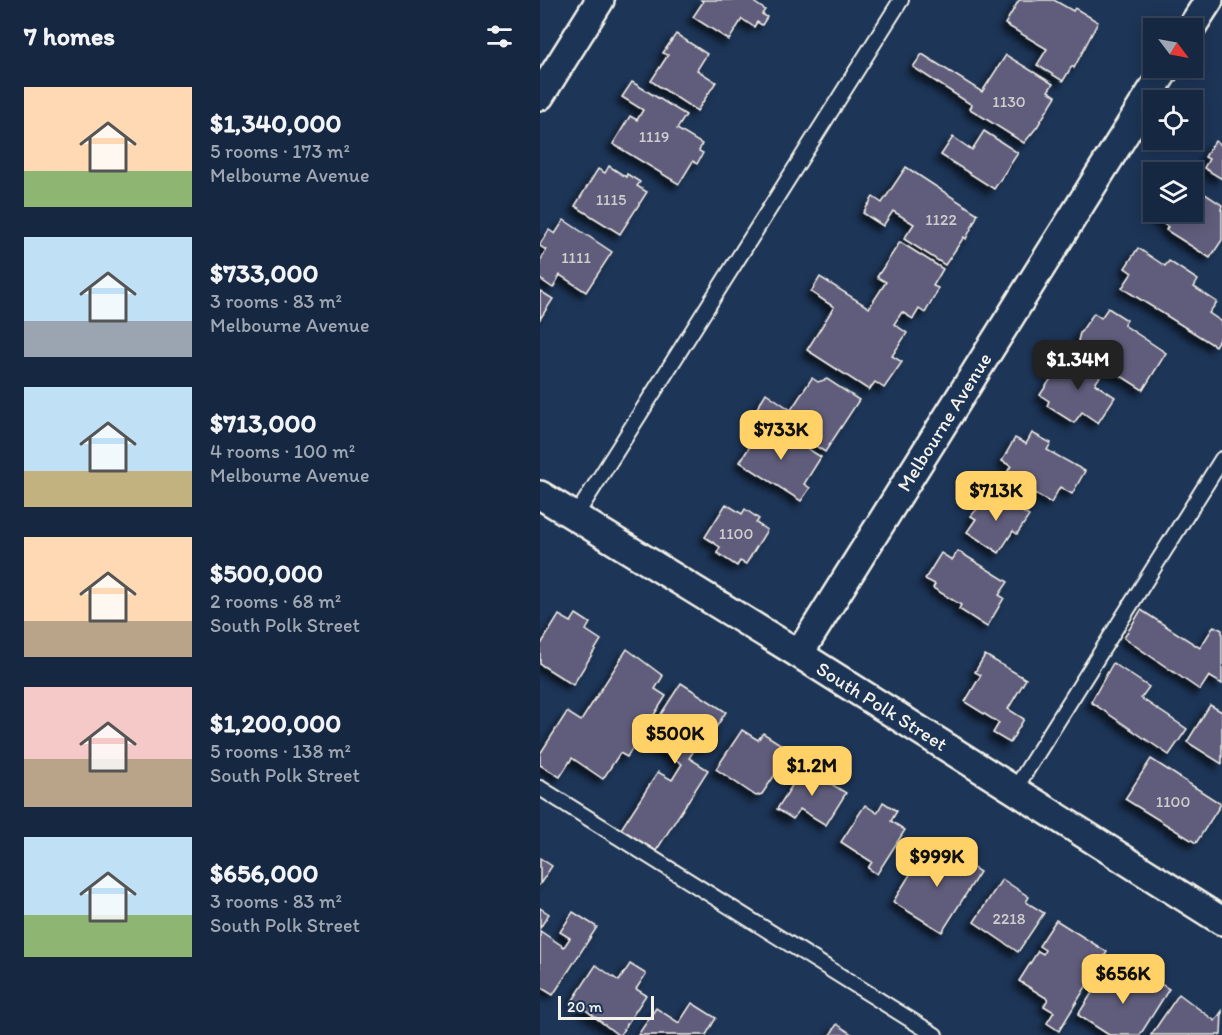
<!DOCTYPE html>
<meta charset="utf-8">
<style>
:root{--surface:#162841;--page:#23344c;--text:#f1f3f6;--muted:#9ea6b1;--line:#35445a;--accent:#ffd166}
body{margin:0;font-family:Itim,sans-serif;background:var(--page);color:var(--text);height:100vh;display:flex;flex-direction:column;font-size:22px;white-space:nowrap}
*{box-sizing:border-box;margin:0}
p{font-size:20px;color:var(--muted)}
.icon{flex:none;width:33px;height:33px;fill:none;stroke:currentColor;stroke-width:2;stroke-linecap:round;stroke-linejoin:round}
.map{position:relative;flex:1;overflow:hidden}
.sheet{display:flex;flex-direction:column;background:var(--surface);width:540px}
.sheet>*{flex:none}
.needle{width:39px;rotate:122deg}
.fabs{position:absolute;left:603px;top:18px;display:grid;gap:12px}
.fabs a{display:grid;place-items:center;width:60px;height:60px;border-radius:0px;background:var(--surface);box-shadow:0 3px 15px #0003,0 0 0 2px var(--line);font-size:30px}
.scale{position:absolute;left:18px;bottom:15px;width:96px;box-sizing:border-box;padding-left:6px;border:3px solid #f4f1e8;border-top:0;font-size:16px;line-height:21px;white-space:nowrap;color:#f4f1e8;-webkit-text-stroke:4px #1d3557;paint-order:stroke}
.price{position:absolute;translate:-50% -51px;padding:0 14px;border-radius:12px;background:var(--accent);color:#111;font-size:20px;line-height:39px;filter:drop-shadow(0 2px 3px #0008)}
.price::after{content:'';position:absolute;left:50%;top:36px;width:18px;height:14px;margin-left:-9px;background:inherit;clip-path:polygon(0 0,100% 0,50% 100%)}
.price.selected{background:#222;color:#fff}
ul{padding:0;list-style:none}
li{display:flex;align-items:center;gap:18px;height:150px;padding:0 24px}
li span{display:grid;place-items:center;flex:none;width:168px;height:120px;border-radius:0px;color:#555}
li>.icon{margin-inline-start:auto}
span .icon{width:72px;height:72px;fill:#fffc;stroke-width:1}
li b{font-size:26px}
h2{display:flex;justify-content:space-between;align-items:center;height:72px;padding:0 24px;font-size:26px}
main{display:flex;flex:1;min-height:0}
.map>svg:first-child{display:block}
.building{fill:#615d7c;stroke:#f4f1e8;stroke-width:1.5;filter:url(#shadow)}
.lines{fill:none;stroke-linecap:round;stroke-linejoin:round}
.lane-casing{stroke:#f4f1e8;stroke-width:18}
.street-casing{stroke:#f4f1e8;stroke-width:32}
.lane{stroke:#1d3557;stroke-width:14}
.street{stroke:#1d3557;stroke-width:27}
.labels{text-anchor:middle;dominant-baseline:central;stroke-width:5;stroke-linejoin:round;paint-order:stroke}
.number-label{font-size:16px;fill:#cfcccd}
.street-label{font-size:20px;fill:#f4f1e8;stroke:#1d3557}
</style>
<main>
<section class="sheet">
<h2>7 homes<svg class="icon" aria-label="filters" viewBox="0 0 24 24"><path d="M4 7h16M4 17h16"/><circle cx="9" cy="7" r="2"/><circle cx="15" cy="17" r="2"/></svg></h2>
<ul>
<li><span style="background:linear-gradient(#ffd9b3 70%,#8fb573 0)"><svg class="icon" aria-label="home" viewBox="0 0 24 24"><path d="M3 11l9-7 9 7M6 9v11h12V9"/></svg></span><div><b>$1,340,000</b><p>5 rooms · 173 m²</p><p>Melbourne Avenue</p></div></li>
<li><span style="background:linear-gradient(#bfe0f5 70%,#9aa5b1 0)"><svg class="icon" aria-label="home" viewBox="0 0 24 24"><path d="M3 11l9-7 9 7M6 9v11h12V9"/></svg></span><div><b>$733,000</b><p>3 rooms · 83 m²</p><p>Melbourne Avenue</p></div></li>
<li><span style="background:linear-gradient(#bfe0f5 70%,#c2b280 0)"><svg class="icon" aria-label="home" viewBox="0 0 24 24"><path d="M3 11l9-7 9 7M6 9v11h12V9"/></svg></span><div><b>$713,000</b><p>4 rooms · 100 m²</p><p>Melbourne Avenue</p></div></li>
<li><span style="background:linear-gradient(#ffd9b3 70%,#b9a48a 0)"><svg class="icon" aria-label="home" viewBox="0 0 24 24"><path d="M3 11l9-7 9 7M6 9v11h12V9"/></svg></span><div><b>$500,000</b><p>2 rooms · 68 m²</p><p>South Polk Street</p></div></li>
<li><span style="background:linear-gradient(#f6c9c9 60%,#b9a48a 0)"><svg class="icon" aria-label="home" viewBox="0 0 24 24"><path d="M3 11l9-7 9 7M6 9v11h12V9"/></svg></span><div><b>$1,200,000</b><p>5 rooms · 138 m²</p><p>South Polk Street</p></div></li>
<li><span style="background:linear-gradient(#bfe0f5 65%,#8fb573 0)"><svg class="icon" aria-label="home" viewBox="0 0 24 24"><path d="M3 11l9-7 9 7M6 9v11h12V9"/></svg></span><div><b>$656,000</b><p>3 rooms · 83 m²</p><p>South Polk Street</p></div></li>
</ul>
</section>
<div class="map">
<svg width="682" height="1035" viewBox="0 0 682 1035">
<defs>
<filter id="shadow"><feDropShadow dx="-5.5" dy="5.5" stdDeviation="3" flood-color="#0009"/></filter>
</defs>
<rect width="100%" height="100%" fill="#1d3557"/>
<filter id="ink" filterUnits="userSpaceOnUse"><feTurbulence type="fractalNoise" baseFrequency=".0167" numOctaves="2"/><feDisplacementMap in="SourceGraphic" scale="12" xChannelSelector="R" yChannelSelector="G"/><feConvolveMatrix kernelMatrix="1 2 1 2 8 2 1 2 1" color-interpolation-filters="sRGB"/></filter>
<g filter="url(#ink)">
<g class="building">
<polygon points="161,0 216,0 215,3 225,10 222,14 227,17 222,25 217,22 214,27 202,19 189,40 153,17 163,2"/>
<polygon points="479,0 514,0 533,11 535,8 558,22 534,68 532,66 523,81 497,65 507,49 465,24"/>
<polygon points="136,34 167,54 157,70 176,82 157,111 111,81 128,55 123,53"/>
<polygon points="382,54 442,92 466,55 513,84 508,91 516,96 497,127 484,143 430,109 432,105 373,67"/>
<polygon points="92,82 146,115 137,129 162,144 159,151 163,153 157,164 153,161 139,184 73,144 90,116 97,120 103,110 82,97"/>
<polygon points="444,131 478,153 454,189 401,155 413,137 432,150"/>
<polygon points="675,141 682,146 682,179 664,168 669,159 665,157"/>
<polygon points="69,166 86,177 87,174 100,182 97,186 107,192 80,234 35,206 58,169 65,173"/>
<polygon points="366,167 438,214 426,239 424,237 405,265 364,239 374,224 353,211 343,226 323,213 333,197 342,203"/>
<polygon points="653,186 682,205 681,210 682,210 682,240 670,258 626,230 628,227 617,219 622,212 652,212"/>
<polygon points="24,220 72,252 46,292 20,275 13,288 0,279 0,262 6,250 0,246 0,244 9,230 15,234"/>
<polygon points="360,242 403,269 393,286 398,288 396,294 385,313 379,309 373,319 362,312 354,324 367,333 352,356 362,362 344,388 335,382 329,390 267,350 294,307 271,292 280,277 329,308 346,282 337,277"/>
<polygon points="598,248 625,266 629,261 658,280 654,287 677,302 669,313 682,322 682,335 675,346 582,288 592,273 585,268"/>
<polygon points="0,291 13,299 0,319"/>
<polygon points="568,308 587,320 584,325 626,353 603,390 540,350 544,345 538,341 540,333 554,313 561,318"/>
<polygon points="541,354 565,369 555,384 575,397 558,423 542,412 534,423 507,406 509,401 500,395 520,365 528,371"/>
<polygon points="272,378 278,382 287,379 319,400 285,452 217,408 226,393 251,410"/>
<polygon points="225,422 281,457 264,484 270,488 261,501 200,462"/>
<polygon points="492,433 511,443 507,450 545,471 532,494 520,487 511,503 465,476 471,466 462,461 475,438 486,444"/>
<polygon points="452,492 489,516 477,534 473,531 459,553 427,532 436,519 431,516"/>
<polygon points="186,504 202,514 205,509 219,519 216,523 227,530 206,564 200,561 197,566 177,553 180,547 165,537"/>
<polygon points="418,551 468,582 459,595 464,598 447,627 419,609 421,605 393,588 395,584 385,579 401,553 412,560"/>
<polygon points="601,610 660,648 674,626 682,630 682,684 669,676 660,690 584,638"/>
<polygon points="36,614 50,623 46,630 61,640 33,685 0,664 0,646 19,615 31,622"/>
<polygon points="87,649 123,676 115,689 126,696 87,757 80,753 63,779 32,758 20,777 0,765 0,754 27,712 41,721"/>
<polygon points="445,655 486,679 468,709 484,719 470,743 453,733 459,723 425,702 441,675 435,672"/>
<polygon points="573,663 609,687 601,698 647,729 629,755 551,702"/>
<polygon points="141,683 186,712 163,748 158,744 149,758 168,770 116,851 81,829 118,772 132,780 142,764 117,747 122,739 110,731"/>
<polygon points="670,705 682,712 682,764 647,742"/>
<polygon points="202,730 218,740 223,733 245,747 241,753 247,757 222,794 216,796 176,769"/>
<polygon points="611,759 681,804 656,843 585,799"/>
<polygon points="264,767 306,793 286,825 260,809 253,819 237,809"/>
<polygon points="343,802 357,811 351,821 365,830 337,874 328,868 332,862 301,842 325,805 337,813"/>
<polygon points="397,845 440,872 402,932 353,902 382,855 389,859"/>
<polygon points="0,858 12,866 0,884"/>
<polygon points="462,879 489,897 486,902 504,913 478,952 434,922"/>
<polygon points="0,908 9,914 0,928"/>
<polygon points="33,912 57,927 13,995 0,987 0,931 24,947 30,938 20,932"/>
<polygon points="516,920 567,952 519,1031 507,1023 514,1012 504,1006 508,999 479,981 498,951 503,954 505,950 499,946"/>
<polygon points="90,964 106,974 96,989 106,995 80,1035 78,1035 33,1000 56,965 79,981"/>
<polygon points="565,972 591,988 598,978 604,981 608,976 629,989 600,1035 569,1035 538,1015"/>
<polygon points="639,994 675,1021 682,1011 681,1035 611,1035"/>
<polygon points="152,1003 176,1018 166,1035 98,1035 116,1008 139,1023"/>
<polygon points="297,1024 313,1035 290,1035"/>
</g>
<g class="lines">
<defs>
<g id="lane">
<polyline points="35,517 361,0"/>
<polyline points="0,788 395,1035"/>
<polyline points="475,789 682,459"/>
</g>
<g id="street">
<polyline points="651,28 669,0"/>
<polyline points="0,96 60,0"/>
<polyline points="0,495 259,654 682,921"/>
<polyline points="259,654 626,68"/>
</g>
</defs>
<use href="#lane" class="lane-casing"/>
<use href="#street" class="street-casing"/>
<use href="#lane" class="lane"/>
<use href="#street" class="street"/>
</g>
</g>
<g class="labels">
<g class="number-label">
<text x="469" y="101">1130</text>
<text x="114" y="136">1119</text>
<text x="71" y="199">1115</text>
<text x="401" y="219">1122</text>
<text x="36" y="257">1111</text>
<text x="196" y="533">1100</text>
<text x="633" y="801">1100</text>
<text x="469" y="918">2218</text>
</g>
<g class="street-label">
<text transform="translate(404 422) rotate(-58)">Melbourne Avenue</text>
<text transform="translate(342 706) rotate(32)">South Polk Street</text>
</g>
</g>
</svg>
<div class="fabs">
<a><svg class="needle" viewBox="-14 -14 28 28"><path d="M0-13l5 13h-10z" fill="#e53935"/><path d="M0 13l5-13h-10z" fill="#9ea6b1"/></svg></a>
<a><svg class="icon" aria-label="locate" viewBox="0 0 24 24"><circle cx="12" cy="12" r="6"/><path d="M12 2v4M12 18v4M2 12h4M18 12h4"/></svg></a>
<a><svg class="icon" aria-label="layers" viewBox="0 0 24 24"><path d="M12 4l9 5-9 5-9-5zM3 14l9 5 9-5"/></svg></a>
</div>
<div class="scale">20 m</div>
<b class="price selected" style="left:538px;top:391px">$1.34M</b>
<b class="price" style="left:241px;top:461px">$733K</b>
<b class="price" style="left:456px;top:522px">$713K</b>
<b class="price" style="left:135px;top:765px">$500K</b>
<b class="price" style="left:272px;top:797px">$1.2M</b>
<b class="price" style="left:397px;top:888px">$999K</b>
<b class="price" style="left:583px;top:1005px">$656K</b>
</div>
</main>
